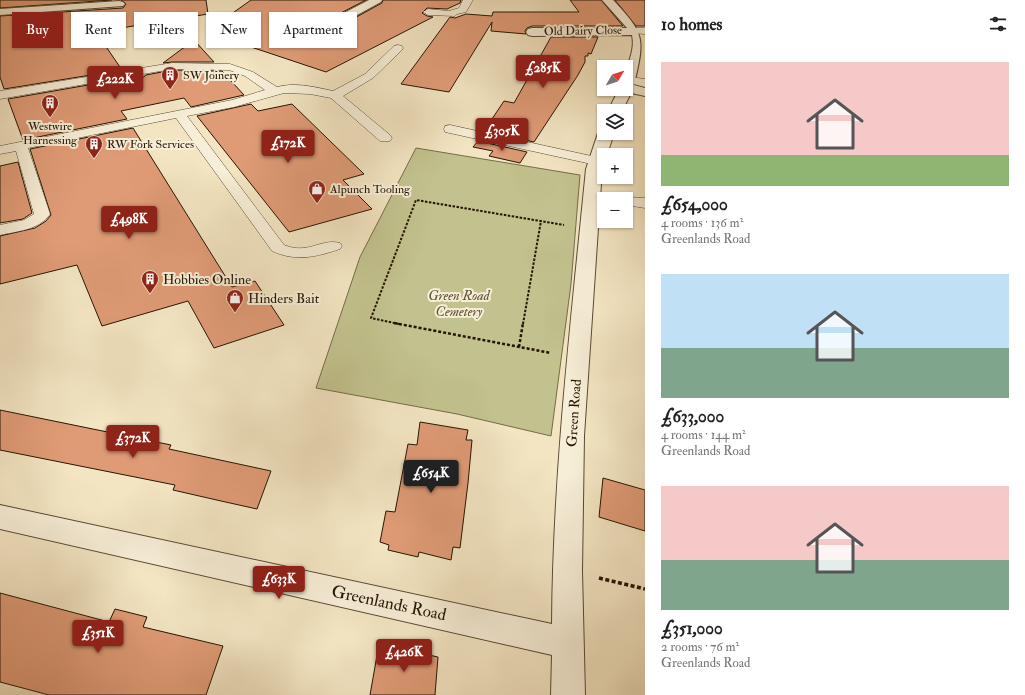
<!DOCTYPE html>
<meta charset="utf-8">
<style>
:root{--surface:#fff;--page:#f2f2f2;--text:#202124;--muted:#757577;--accent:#8f2418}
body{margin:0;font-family:"IM FELL Double Pica",serif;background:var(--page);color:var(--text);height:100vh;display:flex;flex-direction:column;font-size:15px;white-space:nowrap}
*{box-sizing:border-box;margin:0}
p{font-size:13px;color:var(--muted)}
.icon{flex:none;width:22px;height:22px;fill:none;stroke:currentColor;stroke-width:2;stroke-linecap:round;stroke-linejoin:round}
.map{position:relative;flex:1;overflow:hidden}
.sheet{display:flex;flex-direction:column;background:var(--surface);width:380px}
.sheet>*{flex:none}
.banner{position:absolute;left:12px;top:12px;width:380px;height:36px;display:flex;gap:8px}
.needle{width:26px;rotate:51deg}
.fabs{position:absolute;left:597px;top:60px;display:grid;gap:8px}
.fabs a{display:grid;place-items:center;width:36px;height:36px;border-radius:0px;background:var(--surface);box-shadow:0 1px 3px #0004;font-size:20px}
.price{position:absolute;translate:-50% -34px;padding:0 9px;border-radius:4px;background:var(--accent);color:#fff;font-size:13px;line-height:26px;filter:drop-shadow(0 1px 2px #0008)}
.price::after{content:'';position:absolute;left:50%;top:24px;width:12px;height:9px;margin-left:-6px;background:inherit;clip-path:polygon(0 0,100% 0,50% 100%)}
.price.active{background:#222;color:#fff}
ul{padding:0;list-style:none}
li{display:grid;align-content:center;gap:8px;height:212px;padding:0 16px}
li span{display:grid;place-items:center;height:124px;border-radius:0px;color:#555}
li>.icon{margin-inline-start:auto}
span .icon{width:72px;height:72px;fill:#fffc;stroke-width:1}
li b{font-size:17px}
h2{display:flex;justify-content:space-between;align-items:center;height:48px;padding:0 16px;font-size:17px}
.chip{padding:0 14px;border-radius:0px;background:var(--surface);box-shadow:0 1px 3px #0004;font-size:14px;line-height:36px}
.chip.active{background:var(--accent);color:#fff}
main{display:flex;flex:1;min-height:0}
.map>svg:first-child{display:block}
.green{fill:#c2c28e;stroke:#746c48}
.building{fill:#df9b76;stroke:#251503}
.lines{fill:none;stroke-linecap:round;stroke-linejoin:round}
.lane-casing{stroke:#584933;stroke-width:1}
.street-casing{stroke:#584933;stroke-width:2}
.path-far2{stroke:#251503;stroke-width:2;stroke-dasharray:2.5 1.5;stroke-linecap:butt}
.path-far1{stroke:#251503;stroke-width:2.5;stroke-dasharray:3 2;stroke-linecap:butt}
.path{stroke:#251503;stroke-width:3.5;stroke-dasharray:4 2.5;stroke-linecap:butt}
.lane{fill:#f7eed7;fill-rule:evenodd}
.street{fill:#f7eed7;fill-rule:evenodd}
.labels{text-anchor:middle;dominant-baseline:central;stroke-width:4;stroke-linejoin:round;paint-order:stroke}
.far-street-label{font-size:12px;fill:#251503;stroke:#f7eed7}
.far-poi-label{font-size:12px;fill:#251503;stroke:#f7eed7;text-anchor:start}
.poi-label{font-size:14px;fill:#251503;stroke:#f7eed7;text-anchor:start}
.park-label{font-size:14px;font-style:italic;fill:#5c5234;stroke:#f7eed7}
.street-label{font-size:14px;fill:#251503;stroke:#f7eed7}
.near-street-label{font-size:17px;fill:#251503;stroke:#f7eed7}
</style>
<main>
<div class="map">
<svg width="645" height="695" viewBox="0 0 645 695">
<rect width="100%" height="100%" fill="#f3e5c2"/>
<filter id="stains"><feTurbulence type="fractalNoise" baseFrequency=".005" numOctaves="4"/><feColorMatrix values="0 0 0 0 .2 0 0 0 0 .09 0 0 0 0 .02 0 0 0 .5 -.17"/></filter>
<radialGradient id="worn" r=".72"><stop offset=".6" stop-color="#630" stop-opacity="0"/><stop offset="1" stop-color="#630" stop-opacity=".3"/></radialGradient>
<polygon class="green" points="416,148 580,175 571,284 551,436 457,414 316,388 360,257"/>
<g class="building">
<polygon points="0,0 112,0 0,8"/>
<polygon points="121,0 206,0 208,14 96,32 122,70 4,89 0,77 0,16 123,8 126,4"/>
<polygon points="251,0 366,0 308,30 306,35 309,38 318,38 382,3 383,0 461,0 460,3 447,9 427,8 422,13 427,16 433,17 326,72 206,32"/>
<polygon points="570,0 601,0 623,26 532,26 527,28 525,31 526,34 491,31 492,22 449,92 401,84 450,17 455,18 466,14 492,16 493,12 579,12"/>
<polygon points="615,0 645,0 645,26 636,26"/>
<polygon points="551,37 598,37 591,54 588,53 588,56 585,56 585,62 578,75 534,142 484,131 504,101 514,103"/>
<polygon points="194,40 214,62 172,62 163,63"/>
<polygon points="172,70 222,71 244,95 191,107 184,98 121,111 127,119 23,140 8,99 128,78 133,85 146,75"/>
<polygon points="251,104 258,111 292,104 364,174 343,180 372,209 289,232 197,116"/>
<polygon points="133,128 232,287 255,281 284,325 214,348 188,301 102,326 77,265 0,284 0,236 35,228 46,221 51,215 30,149"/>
<polygon points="478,141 527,152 520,163 489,156 493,151 473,147"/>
<polygon points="18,162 32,213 23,219 0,223 0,166"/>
<polygon points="0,410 171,445 169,449 271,471 257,509 221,501 173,490 175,485 0,450"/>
<polygon points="420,422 468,430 466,440 472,440 468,483 460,548 453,547 451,560 419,552 418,557 388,550 389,545 380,542 386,511 395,512 408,444 417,445"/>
<polygon points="603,478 645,490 645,531 599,517"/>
<polygon points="0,593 109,622 115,609 147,617 143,627 223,646 206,695 49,695 0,682"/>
<polygon points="379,644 438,657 435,695 370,695"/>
</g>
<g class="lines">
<defs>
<g id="lane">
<polygon points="463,0 473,0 466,12 457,14 455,16 428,15 423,12 428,9 449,11 459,8"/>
<polygon points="635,28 645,28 645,34 631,33 630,31"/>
<path d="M398 45 402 46 403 48 402 50 373 78 343 96 390 135 392 138 390 141H380L331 98 310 94 284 93 234 107 187 116 284 245C308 255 321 238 340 243L342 246 340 249C316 257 296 262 272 251L176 118 28 148 50 214C39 230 18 231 0 235V225L24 220 34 214 16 151 0 154V146L232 100 265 90 245 76 229 70 172 69 0 99V91L172 63 230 64 253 72 277 87C295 82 315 87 333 91L365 74 394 46Z"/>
<polygon points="630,77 645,79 645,87 626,82 626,78"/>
<polygon points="450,125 596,157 601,158 603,161 601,164 596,165 445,132 444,129 445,126"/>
<polygon points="591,193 615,196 617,199 604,199 604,203 586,200 584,197 586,194"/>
<polygon points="626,197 645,198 645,208 626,205 626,199 620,199"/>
</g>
<g id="street">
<polygon points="369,0 382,0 381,2 317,37 309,37 307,34 309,31"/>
<path d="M602 0H613C645 34 645 38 634 85L645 88V96L631 93 622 111H608L619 89H626C626 84 625 78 626 73 629 59 635 49 632 35L532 36 528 35 526 32 528 29 532 28H627Z"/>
<polygon points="119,1 123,2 125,4 123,6 0,15 0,9"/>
<path d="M604 129V133H614L607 155H604L602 169 584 436 582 571 585 695H551L552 655 0 529V505L552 624C553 472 571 321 586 169L598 133 601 130Z"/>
</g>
</defs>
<use href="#lane" class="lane-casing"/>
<use href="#street" class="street-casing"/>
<g class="path-far2">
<polyline points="399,324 371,318 416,200 564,225"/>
<polyline points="523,324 541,221"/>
</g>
<g class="path-far1">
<polyline points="394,323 551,353"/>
<polyline points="519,347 523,323"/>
</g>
<polyline class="path" points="599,578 645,589"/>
<use href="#lane" class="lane"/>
<use href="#street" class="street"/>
</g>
<defs>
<symbol id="building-pin" viewBox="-11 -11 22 30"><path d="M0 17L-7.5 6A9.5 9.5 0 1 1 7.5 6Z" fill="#8f2418" stroke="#f7eed7"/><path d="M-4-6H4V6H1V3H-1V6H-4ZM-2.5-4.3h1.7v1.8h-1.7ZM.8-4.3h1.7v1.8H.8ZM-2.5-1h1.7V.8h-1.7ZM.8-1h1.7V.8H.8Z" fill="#fff"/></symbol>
<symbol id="shop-pin" viewBox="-11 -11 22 30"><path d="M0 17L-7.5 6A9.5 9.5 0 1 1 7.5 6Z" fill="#8f2418" stroke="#f7eed7"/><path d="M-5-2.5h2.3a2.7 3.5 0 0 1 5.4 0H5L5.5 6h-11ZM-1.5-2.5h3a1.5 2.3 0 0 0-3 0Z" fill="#fff"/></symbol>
</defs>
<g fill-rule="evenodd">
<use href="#building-pin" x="160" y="65" width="20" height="27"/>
<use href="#building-pin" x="40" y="93" width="20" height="27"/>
<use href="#building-pin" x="84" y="134" width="20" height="27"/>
<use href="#shop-pin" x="307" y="179" width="20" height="27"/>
<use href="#building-pin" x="140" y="269" width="20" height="27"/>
<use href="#shop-pin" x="225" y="288" width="20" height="27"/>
</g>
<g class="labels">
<g class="far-street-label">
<text transform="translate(583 31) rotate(-1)">Old Dairy Close</text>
</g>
<g class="far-poi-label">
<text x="183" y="75">SW Joinery</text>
<text x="50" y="126" text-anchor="middle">Westwire<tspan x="50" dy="14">Harnessing</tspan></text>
<text x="107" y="144">RW Fork Services</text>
<text x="330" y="189">Alpunch Tooling</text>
</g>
<g class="poi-label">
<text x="163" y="279">Hobbies Online</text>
<text x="248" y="298">Hinders Bait</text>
</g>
<g class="park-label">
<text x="459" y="295">Green Road<tspan x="459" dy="16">Cemetery</tspan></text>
</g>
<g class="street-label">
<text transform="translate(574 413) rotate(-86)">Green Road</text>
</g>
<g class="near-street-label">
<text transform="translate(389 603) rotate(12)">Greenlands Road</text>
</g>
</g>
<rect width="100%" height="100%" filter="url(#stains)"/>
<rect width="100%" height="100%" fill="url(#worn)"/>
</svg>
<div class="fabs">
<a><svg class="needle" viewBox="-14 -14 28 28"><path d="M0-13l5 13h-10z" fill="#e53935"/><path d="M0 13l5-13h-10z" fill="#757577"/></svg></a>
<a><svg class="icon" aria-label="layers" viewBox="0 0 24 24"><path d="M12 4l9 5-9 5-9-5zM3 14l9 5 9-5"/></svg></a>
<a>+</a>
<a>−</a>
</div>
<b class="price" style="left:543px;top:89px">£285K</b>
<b class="price" style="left:115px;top:100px">£222K</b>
<b class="price" style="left:502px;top:152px">£305K</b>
<b class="price" style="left:288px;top:164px">£172K</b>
<b class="price" style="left:129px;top:240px">£498K</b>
<b class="price" style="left:133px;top:459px">£372K</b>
<b class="price active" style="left:431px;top:494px">£654K</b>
<b class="price" style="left:279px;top:600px">£633K</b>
<b class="price" style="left:98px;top:654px">£351K</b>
<b class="price" style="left:404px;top:673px">£426K</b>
<div class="banner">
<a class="chip active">Buy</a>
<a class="chip">Rent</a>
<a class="chip">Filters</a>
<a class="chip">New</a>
<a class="chip">Apartment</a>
</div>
</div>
<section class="sheet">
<h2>10 homes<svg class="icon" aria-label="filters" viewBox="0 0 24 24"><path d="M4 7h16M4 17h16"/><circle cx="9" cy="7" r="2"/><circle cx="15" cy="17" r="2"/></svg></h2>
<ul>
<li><span style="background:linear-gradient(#f6c9c9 75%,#8fb573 0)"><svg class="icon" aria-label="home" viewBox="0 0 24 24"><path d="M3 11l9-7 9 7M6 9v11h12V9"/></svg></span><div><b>£654,000</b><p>4 rooms · 136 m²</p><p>Greenlands Road</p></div></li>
<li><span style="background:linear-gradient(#bfe0f5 60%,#7fa58c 0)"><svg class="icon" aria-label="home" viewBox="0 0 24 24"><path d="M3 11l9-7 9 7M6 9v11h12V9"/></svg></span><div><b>£633,000</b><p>4 rooms · 144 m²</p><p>Greenlands Road</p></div></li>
<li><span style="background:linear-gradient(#f6c9c9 60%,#7fa58c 0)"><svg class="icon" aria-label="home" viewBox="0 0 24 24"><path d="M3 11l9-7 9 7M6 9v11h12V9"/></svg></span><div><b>£351,000</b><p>2 rooms · 76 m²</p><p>Greenlands Road</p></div></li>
</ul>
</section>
</main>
